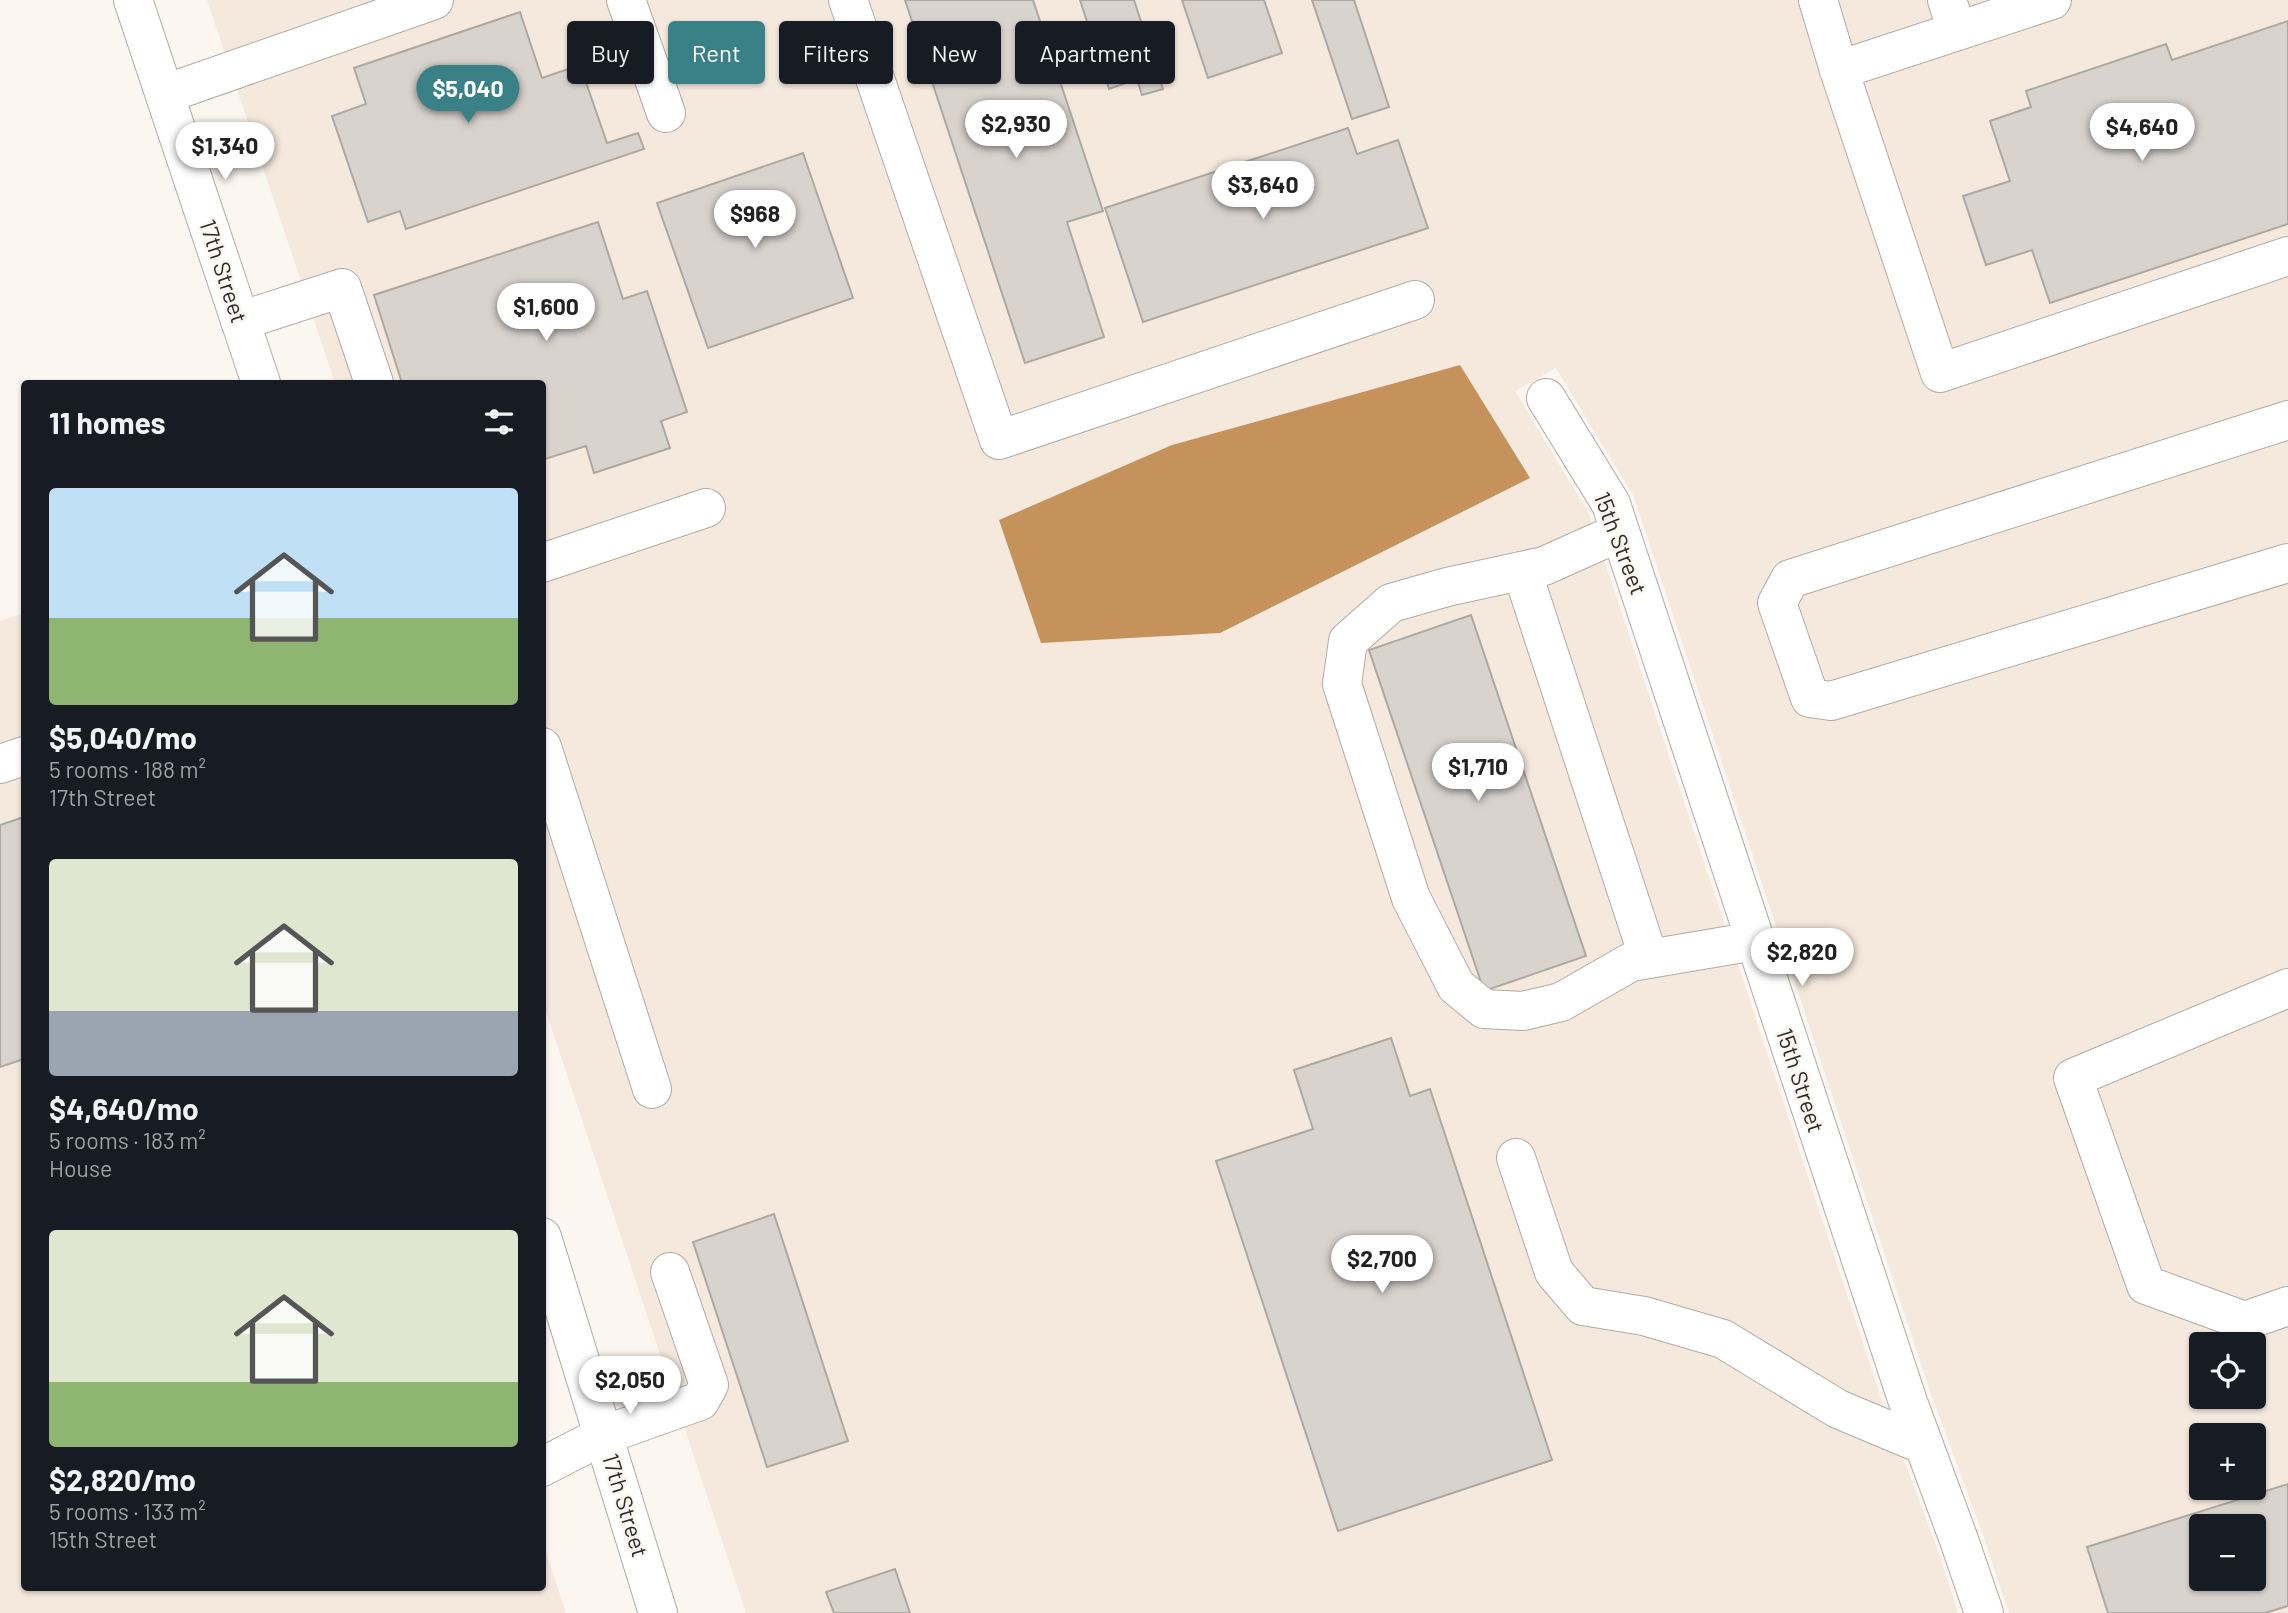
<!DOCTYPE html>
<meta charset="utf-8">
<style>
:root{--surface:#171b24;--page:#242831;--text:#f1f3f6;--muted:#9ea1a6;--accent:#398187}
body{margin:0;font-family:Barlow,sans-serif;background:var(--page);color:var(--text);height:100vh;display:flex;flex-direction:column;font-size:26px;white-space:nowrap}
*{box-sizing:border-box;margin:0}
p{font-size:23px;color:var(--muted)}
.icon{flex:none;width:38px;height:38px;fill:none;stroke:currentColor;stroke-width:2;stroke-linecap:round;stroke-linejoin:round}
.map{position:relative;flex:1;overflow:hidden}
.panel{position:absolute;left:21px;top:380px;width:525px;height:1211px;display:flex;flex-direction:column;background:var(--surface);border-radius:7px;box-shadow:0 2px 5px #0004}
.panel>*{flex:none}
.top-card{position:absolute;left:567px;top:21px;width:665px;height:63px;display:flex;gap:14px}
.fabs{position:absolute;left:2189px;top:1332px;display:grid;gap:14px}
.fabs a{display:grid;place-items:center;width:77px;height:77px;border-radius:7px;background:var(--surface);box-shadow:0 2px 5px #0004;font-size:35px}
.price{position:absolute;translate:-50% -60px;padding:0 16px;border-radius:24px;background:#fff;color:#222;font-size:23px;line-height:46px;filter:drop-shadow(0 2px 4px #0008)}
.price::after{content:'';position:absolute;left:50%;top:42px;width:21px;height:16px;margin-left:-10px;background:inherit;clip-path:polygon(0 0,100% 0,50% 100%)}
.price.current{background:var(--accent);color:#fff}
ul{padding:0;list-style:none}
li{display:grid;align-content:center;gap:14px;height:371px;padding:0 28px}
li span{display:grid;place-items:center;height:217px;border-radius:7px;color:#555}
li>.icon{margin-inline-start:auto}
span .icon{width:126px;height:126px;fill:#fffc;stroke-width:1}
li b{font-size:30px}
h2{display:flex;justify-content:space-between;align-items:center;height:84px;padding:0 28px;font-size:30px}
.pill{padding:0 24px;border-radius:7px;background:var(--surface);box-shadow:0 2px 5px #0004;font-size:24px;line-height:63px}
.pill.current{background:var(--accent);color:#fff}
.map>svg:first-child{display:block}
.built{fill:#f5e9de;fill-rule:evenodd}
.water{fill:#c5925b}
.building{fill:#d9d3ce;stroke:#ada8a2;stroke-width:2;fill-rule:evenodd}
.lines{fill:none;stroke-linecap:round;stroke-linejoin:round}
.minor-casing{stroke:#b0aba5;stroke-width:40}
.major-casing{stroke:#b0aba5;stroke-width:40}
.minor{stroke:#fff;stroke-width:38}
.major{stroke:#fff;stroke-width:38}
.labels{text-anchor:middle;dominant-baseline:central;stroke-width:5;stroke-linejoin:round;paint-order:stroke}
.street-label{font-size:23px;fill:#2d2b28;stroke:#fcf6f0}
</style>
<div class="map">
<svg width="2288" height="1613" viewBox="0 0 2288 1613">
<rect width="100%" height="100%" fill="#fcf6f0"/>
<g class="built">
<path d="M207 0H2288V1613H2009L1982 1532 1931 1394 1634 497 1556 368 1515 391 1589 514 1885 1410 1937 1548 1958 1613H746L543 1003 542 383H335ZM1460 365 1000 520 1172 445ZM2202 1344H2254V1396H2202ZM2202 1435H2254V1488H2202ZM2202 1526H2254V1578H2202Z"/>
<polygon points="24,613 24,1587 542,1587 543,1542 566,1613 0,1613 0,621"/>
</g>
<polygon class="water" points="1460,365 1530,478 1220,633 1041,643 999,520 1172,445"/>
<g class="building">
<polygon points="905,0 1033,0 1103,211 1067,222 1104,337 1025,363"/>
<polygon points="1080,0 1134,0 1163,89 1142,95 1137,79 1109,89"/>
<polygon points="1182,0 1264,0 1282,53 1208,78"/>
<polygon points="1312,0 1354,0 1389,107 1352,119"/>
<polygon points="520,12 542,78 580,65 607,143 638,133 644,149 406,229 400,211 368,222 332,116 366,104 354,68"/>
<polygon points="2288,21 2288,224 2050,303 2032,250 1986,265 1963,196 2010,181 1990,121 2031,107 2026,91 2166,44 2172,60"/>
<polygon points="1348,128 1357,154 1398,140 1428,228 1143,322 1105,208"/>
<polygon points="803,153 853,298 708,348 657,203"/>
<polygon points="598,222 623,299 647,291 687,412 661,421 670,448 594,473 586,446 542,460 542,383 402,383 374,295"/>
<polygon points="1471,615 1586,956 1484,991 1369,650"/>
<polygon points="24,817 24,1059 0,1067 0,825"/>
<polygon points="1391,1038 1410,1096 1430,1089 1552,1460 1338,1531 1216,1161 1313,1129 1294,1070"/>
<polygon points="774,1214 848,1441 767,1467 693,1242"/>
<path d="M2288 1484V1606L2265 1613H2108L2087 1547ZM2202 1526H2254V1578H2202Z"/>
<polygon points="895,1569 910,1613 834,1613 826,1592"/>
</g>
<g class="lines">
<defs>
<g id="minor">
<polyline points="626,0 666,113"/>
<polyline points="848,0 999,440 1415,300"/>
<polyline points="1818,0 1839,70 2052,0"/>
<polyline points="1947,0 1957,31"/>
<polyline points="1839,70 1940,373 2288,256"/>
<polyline points="165,94 434,0"/>
<polyline points="240,321 342,288 374,383"/>
<polyline points="1546,398 1611,504 1908,1402 1959,1540 1984,1613"/>
<polyline points="2288,420 1790,579 1777,603 1810,698 1831,701 2288,563"/>
<polyline points="1620,532 1544,566 1447,587 1391,603 1348,641 1342,684 1411,898 1456,986 1484,1009 1523,1011 1561,1002 1631,962 1755,941"/>
<polyline points="542,563 706,508"/>
<polyline points="1522,571 1649,959"/>
<polyline points="542,747 652,1089"/>
<polyline points="0,764 24,756"/>
<polyline points="2288,988 2073,1078 2146,1285 2245,1321 2288,1306"/>
<polyline points="1516,1158 1554,1272 1583,1306 1644,1316 1723,1339 1838,1409 1924,1445"/>
<polyline points="542,1467 604,1435 700,1401 709,1385 670,1272"/>
</g>
<g id="major">
<polyline points="133,0 261,383"/>
<polyline points="542,1237 658,1613"/>
</g>
</defs>
<use href="#minor" class="minor-casing"/>
<use href="#major" class="major-casing"/>
<use href="#minor" class="minor"/>
<use href="#major" class="major"/>
</g>
<g class="labels">
<g class="street-label">
<text transform="translate(224 271) rotate(72)">17th Street</text>
<text transform="translate(1621 543) rotate(69)">15th Street</text>
<text transform="translate(1801 1080) rotate(72)">15th Street</text>
<text transform="translate(626 1505) rotate(73)">17th Street</text>
</g>
</g>
</svg>
<div class="fabs">
<a><svg class="icon" aria-label="locate" viewBox="0 0 24 24"><circle cx="12" cy="12" r="6"/><path d="M12 2v4M12 18v4M2 12h4M18 12h4"/></svg></a>
<a>+</a>
<a>−</a>
</div>
<b class="price current" style="left:468px;top:125px">$5,040</b>
<b class="price" style="left:1016px;top:160px">$2,930</b>
<b class="price" style="left:2142px;top:163px">$4,640</b>
<b class="price" style="left:225px;top:182px">$1,340</b>
<b class="price" style="left:1263px;top:221px">$3,640</b>
<b class="price" style="left:755px;top:250px">$968</b>
<b class="price" style="left:546px;top:343px">$1,600</b>
<b class="price" style="left:1478px;top:803px">$1,710</b>
<b class="price" style="left:1802px;top:988px">$2,820</b>
<b class="price" style="left:1382px;top:1295px">$2,700</b>
<b class="price" style="left:630px;top:1416px">$2,050</b>
<div class="top-card">
<a class="pill">Buy</a>
<a class="pill current">Rent</a>
<a class="pill">Filters</a>
<a class="pill">New</a>
<a class="pill">Apartment</a>
</div>
<section class="panel">
<h2>11 homes<svg class="icon" aria-label="filters" viewBox="0 0 24 24"><path d="M4 7h16M4 17h16"/><circle cx="9" cy="7" r="2"/><circle cx="15" cy="17" r="2"/></svg></h2>
<ul>
<li><span style="background:linear-gradient(#bfe0f5 60%,#8fb573 0)"><svg class="icon" aria-label="home" viewBox="0 0 24 24"><path d="M3 11l9-7 9 7M6 9v11h12V9"/></svg></span><div><b>$5,040/mo</b><p>5 rooms · 188 m²</p><p>17th Street</p></div></li>
<li><span style="background:linear-gradient(#dfe7d0 70%,#9aa5b1 0)"><svg class="icon" aria-label="home" viewBox="0 0 24 24"><path d="M3 11l9-7 9 7M6 9v11h12V9"/></svg></span><div><b>$4,640/mo</b><p>5 rooms · 183 m²</p><p>House</p></div></li>
<li><span style="background:linear-gradient(#dfe7d0 70%,#8fb573 0)"><svg class="icon" aria-label="home" viewBox="0 0 24 24"><path d="M3 11l9-7 9 7M6 9v11h12V9"/></svg></span><div><b>$2,820/mo</b><p>5 rooms · 133 m²</p><p>15th Street</p></div></li>
</ul>
</section>
</div>
